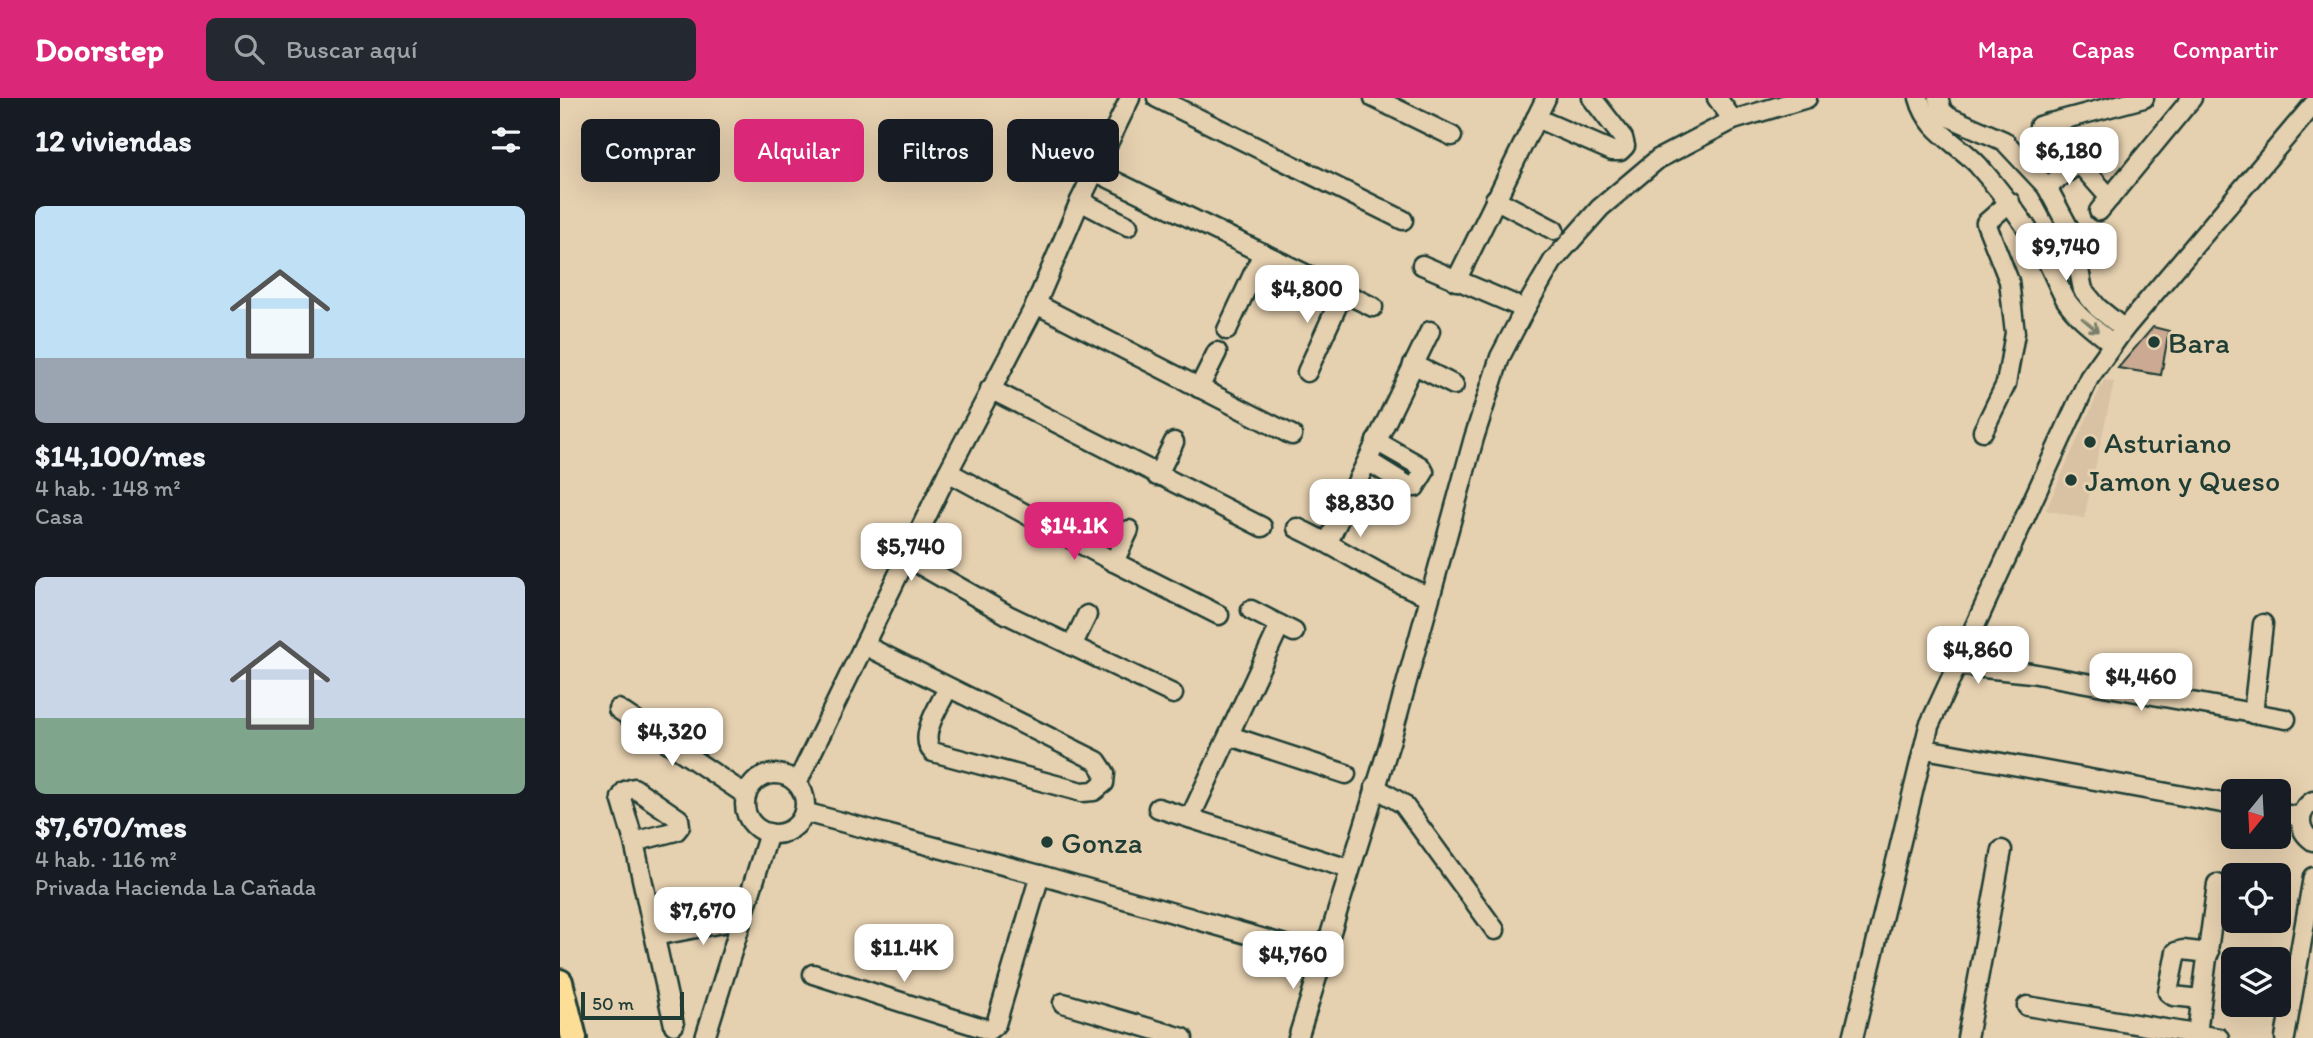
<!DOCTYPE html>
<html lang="es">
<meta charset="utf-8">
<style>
:root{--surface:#171b24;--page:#242831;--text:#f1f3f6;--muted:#9ea1a6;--accent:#db2777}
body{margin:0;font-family:Itim,sans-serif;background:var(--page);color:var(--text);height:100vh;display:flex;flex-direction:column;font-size:26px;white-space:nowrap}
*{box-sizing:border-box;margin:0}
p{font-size:23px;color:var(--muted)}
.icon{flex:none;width:38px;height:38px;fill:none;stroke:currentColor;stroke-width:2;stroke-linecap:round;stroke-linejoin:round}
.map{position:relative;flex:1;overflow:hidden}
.sheet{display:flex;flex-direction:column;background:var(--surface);width:560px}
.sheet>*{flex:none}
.top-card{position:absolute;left:21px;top:21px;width:665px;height:63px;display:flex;gap:14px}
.needle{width:46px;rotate:198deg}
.controls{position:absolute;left:1661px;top:681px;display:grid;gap:14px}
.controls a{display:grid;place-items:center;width:70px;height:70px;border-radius:10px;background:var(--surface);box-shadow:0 7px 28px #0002;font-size:35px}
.scale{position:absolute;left:21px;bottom:18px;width:103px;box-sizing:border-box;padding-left:7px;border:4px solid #1f3d34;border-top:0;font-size:19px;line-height:24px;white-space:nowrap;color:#1f3d34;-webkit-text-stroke:5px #e5d0af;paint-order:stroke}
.price{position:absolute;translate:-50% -60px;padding:0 16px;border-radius:14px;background:#fff;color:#222;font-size:23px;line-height:46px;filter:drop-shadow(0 2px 4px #0008)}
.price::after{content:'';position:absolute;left:50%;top:42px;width:21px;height:16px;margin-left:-10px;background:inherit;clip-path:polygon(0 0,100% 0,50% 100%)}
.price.selected{background:var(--accent);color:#fff}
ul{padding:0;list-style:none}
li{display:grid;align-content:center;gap:14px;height:371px;padding:0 35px}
li span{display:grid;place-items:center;height:217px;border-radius:10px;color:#555}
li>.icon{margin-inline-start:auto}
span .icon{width:126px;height:126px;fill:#fffc;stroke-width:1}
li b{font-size:30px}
h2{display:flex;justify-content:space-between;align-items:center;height:84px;padding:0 35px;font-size:30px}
.tag{padding:0 24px;border-radius:10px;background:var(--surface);box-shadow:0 7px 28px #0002;font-size:24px;line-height:63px}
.tag.selected{background:var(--accent);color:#fff}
header{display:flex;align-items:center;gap:42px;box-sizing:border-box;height:98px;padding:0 35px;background:var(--accent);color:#fff}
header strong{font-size:33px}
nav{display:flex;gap:38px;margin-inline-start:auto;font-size:24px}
.search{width:490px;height:63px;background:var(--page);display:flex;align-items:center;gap:18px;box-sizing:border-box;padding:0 24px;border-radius:10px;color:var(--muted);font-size:26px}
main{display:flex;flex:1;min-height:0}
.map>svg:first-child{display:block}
.built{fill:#d9c1a4}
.building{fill:#cba992;stroke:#1f3d34;stroke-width:2}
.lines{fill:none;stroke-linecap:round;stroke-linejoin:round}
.minor-casing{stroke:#1f3d34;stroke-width:23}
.highway-casing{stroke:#1f3d34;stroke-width:30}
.minor{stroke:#e5d0af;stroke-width:18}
.highway{stroke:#fcde96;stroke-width:24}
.oneway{stroke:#787f6b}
.poi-dot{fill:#1f3d34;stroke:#e5d0af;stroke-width:2.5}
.labels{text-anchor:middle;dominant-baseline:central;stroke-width:6;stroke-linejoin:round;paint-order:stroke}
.poi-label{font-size:30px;fill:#1f3d34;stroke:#e5d0af;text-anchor:start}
</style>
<header>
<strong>Doorstep</strong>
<div class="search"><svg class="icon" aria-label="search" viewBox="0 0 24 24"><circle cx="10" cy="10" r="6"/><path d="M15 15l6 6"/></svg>Buscar aquí</div>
<nav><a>Mapa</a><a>Capas</a><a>Compartir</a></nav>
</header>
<main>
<section class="sheet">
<h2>12 viviendas<svg class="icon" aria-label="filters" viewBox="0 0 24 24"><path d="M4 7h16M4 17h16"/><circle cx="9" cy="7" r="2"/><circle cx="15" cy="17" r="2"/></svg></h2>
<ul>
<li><span style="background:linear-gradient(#bfe0f5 70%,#9aa5b1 0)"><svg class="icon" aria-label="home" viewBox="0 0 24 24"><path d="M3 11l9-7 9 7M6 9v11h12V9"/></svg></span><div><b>$14,100/mes</b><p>4 hab. · 148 m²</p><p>Casa</p></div></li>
<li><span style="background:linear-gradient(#c9d6e8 65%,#7fa58c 0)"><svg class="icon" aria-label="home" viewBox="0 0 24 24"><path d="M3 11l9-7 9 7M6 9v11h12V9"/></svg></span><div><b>$7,670/mes</b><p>4 hab. · 116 m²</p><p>Privada Hacienda La Cañada</p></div></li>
</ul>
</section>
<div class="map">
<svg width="1753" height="940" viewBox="0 0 1753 940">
<rect width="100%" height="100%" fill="#e5d0af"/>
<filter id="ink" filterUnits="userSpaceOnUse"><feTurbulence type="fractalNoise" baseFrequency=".0143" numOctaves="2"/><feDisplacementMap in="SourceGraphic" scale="14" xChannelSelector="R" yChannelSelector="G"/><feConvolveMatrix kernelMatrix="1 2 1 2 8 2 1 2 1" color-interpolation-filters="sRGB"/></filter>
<g filter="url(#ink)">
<polygon class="built" points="1544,282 1554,284 1524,420 1486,412"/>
<polygon class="building" points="1593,229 1609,233 1601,277 1558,270"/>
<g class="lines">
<defs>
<g id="minor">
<polyline points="597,0 843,122"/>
<polyline points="814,0 892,38"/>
<polyline points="1157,0 1173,22"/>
<path d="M1359 0C1368 34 1396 43 1418 67 1444 97 1468 128 1487 163 1494 176 1499 190 1506 202 1518 220 1537 233 1553 246"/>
<polyline points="1378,0 1382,13 1389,19 1444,43 1487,89 1512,136 1523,192 1538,210 1564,231"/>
<polyline points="976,20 1052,53 1060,53 1065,48 1063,40 1032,0"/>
<polyline points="1489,25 1519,65"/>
<polyline points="1479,28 1584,0"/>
<polyline points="534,73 813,209"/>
<polyline points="1487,89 1519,65 1550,100"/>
<polyline points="935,101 994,132"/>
<polyline points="520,103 568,128"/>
<polyline points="1539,113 1632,0"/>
<polyline points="862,167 965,211"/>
<polyline points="896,183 986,0"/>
<polyline points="476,206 732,337"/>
<polyline points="667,232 703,155"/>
<polyline points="853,266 894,287"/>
<polyline points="747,274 783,195"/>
<polyline points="639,290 657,254"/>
<polyline points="430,291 702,429"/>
<polyline points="1423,333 1446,286 1455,235 1449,183 1426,125 1450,104"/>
<polyline points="808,363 850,389 855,389 864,374 860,368 816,343"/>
<polyline points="388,374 554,464 659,517"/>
<polyline points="597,378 614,344"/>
<path d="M737 430C782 450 822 481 869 498"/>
<polyline points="768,444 870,233"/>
<polyline points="346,459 448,517 613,596"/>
<polyline points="554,464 569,432"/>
<polyline points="691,512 734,534"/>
<path d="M304 547 537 663 545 675 544 685 534 693 522 694 373 654C357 639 380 607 388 590"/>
<polyline points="512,548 527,517"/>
<polyline points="1396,567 1471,575 1726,621"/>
<polyline points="58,611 186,697"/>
<polyline points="1693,616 1703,526"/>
<polyline points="670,638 786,676"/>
<polyline points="1365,651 1673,707"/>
<circle cx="215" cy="706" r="30"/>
<polyline points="237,685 388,374 476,206 520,103 570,0"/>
<polyline points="815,689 843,706 935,832"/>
<path d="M1753 703C1737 714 1737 732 1753 743"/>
<polyline points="598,710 789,771"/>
<polyline points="244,714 480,777 764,858"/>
<polyline points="1718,715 1741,719"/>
<polyline points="630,720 720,527"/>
<polyline points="74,744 116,733 120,728 119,721 74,690 65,693 61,700 74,744 114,927"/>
<polyline points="95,838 183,821"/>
<polyline points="253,876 429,932 436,926 480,777"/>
<polyline points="1641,901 1613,898 1608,894 1616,854 1623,852 1649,855"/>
<polyline points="503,905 623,940"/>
<polyline points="1467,908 1659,940"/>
<polyline points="1637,935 1657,786"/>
<polyline points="145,940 209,735"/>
<polyline points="738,940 831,641 914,340 940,259 965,211 993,163 1040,110 1098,61 1173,22 1247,0"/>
<polyline points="1293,940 1369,628 1529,280 1564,231 1753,7"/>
<polyline points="1407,940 1442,752"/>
<polyline points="1725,940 1753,779"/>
</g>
<polyline id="highway" points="0,884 14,940"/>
</defs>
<use href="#minor" class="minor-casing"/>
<use href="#highway" class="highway-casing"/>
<use href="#minor" class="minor"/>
<use href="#highway" class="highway"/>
</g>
<defs><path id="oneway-shaft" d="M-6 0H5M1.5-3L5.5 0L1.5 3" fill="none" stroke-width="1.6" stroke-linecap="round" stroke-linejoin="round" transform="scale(1.75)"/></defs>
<use class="oneway" href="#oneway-shaft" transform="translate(1530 227) rotate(40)"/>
</g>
<g class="poi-dot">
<circle cx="1594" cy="244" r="7"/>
<circle cx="1530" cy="344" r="7"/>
<circle cx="1511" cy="382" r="7"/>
<circle cx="487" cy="744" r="7"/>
</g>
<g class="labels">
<g class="poi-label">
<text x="1608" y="244">Bara</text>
<text x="1544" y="344">Asturiano</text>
<text x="1525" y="382">Jamon y Queso</text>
<text x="501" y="744">Gonza</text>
</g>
</g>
</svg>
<div class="controls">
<a><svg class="needle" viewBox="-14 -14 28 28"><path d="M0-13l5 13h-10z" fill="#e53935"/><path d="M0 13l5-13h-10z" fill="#9ea1a6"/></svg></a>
<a><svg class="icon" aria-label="locate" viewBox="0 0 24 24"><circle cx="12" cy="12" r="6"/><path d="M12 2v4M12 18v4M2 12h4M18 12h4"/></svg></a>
<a><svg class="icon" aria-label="layers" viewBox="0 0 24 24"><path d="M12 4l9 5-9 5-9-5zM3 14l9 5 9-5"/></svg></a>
</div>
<div class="scale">50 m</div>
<b class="price" style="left:1509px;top:89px">$6,180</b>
<b class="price" style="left:1506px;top:185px">$9,740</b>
<b class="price" style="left:747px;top:227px">$4,800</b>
<b class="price" style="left:800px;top:441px">$8,830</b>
<b class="price selected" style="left:514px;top:464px">$14.1K</b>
<b class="price" style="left:351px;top:485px">$5,740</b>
<b class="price" style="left:1418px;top:588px">$4,860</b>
<b class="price" style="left:1581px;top:615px">$4,460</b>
<b class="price" style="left:112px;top:670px">$4,320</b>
<b class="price" style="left:143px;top:849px">$7,670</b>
<b class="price" style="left:344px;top:886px">$11.4K</b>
<b class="price" style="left:733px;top:893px">$4,760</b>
<div class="top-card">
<a class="tag">Comprar</a>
<a class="tag selected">Alquilar</a>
<a class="tag">Filtros</a>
<a class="tag">Nuevo</a>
</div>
</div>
</main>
